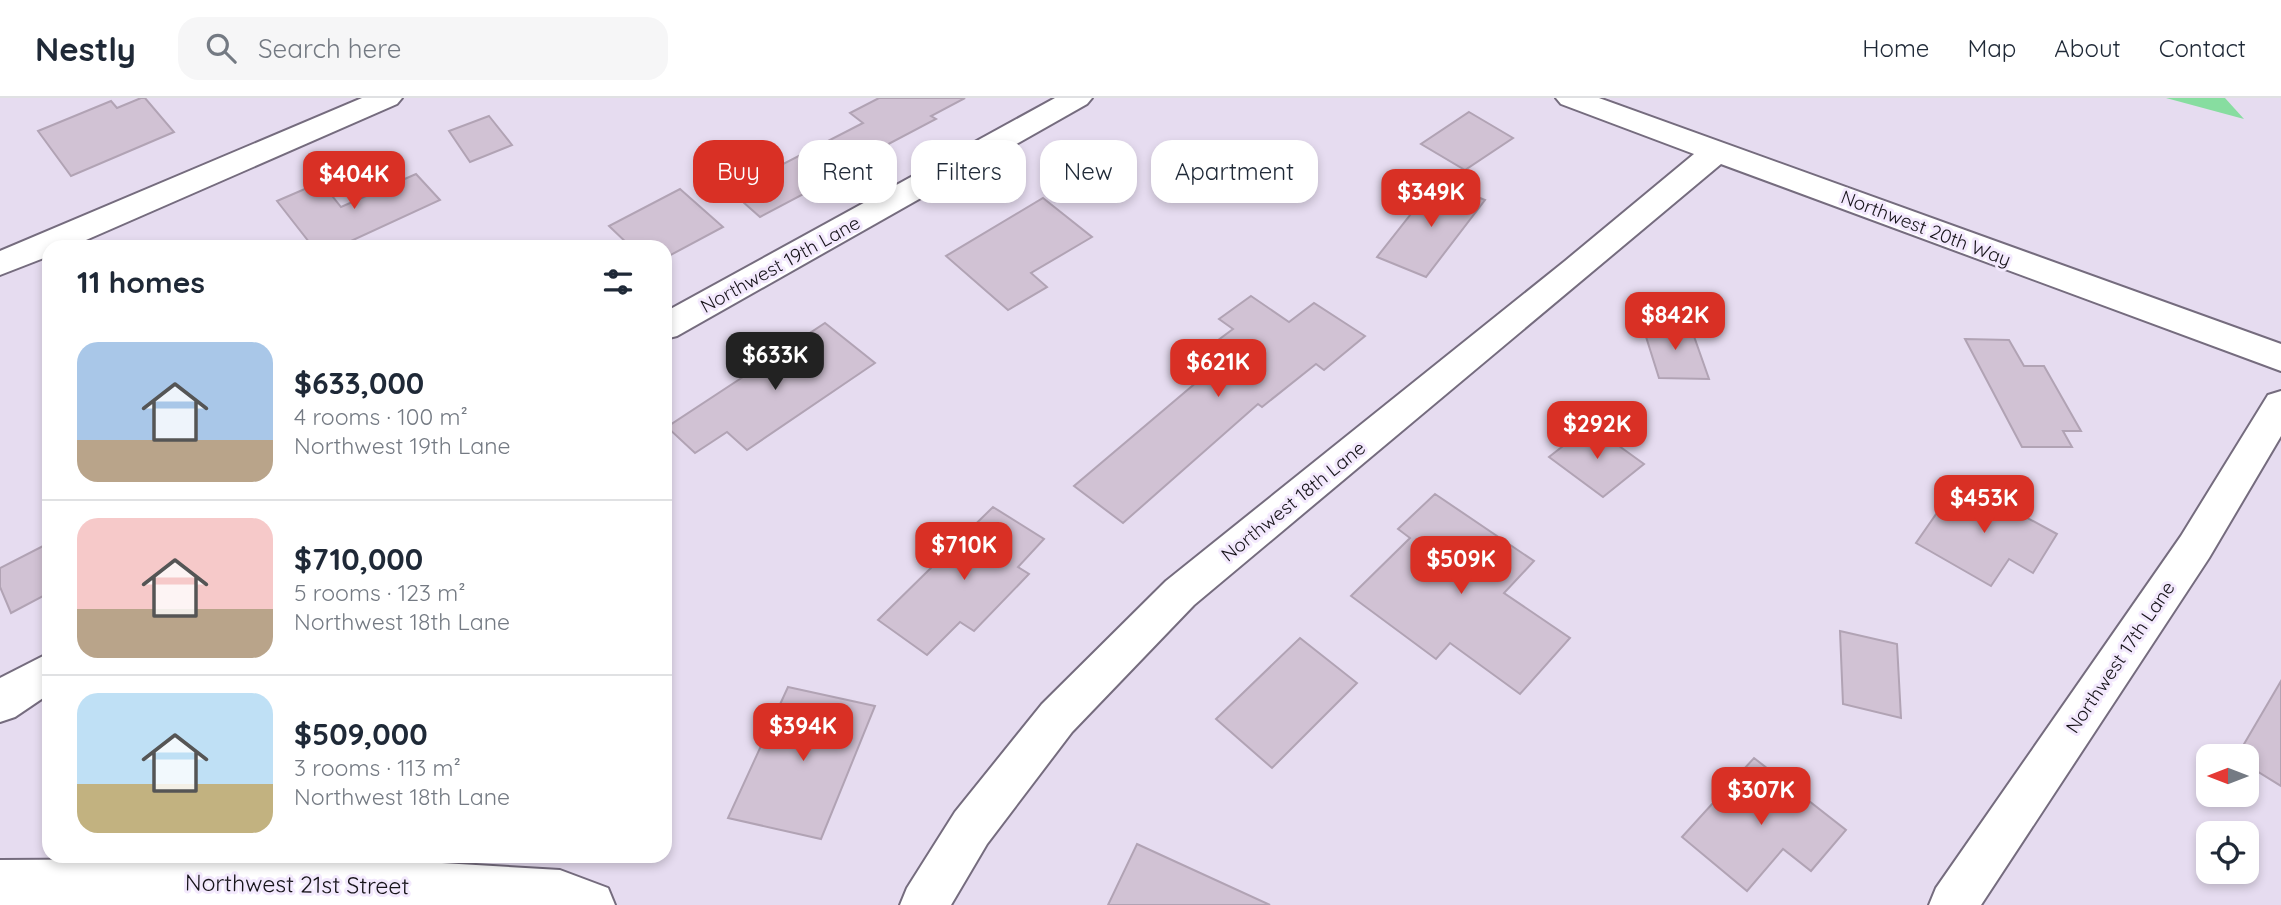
<!DOCTYPE html>
<meta charset="utf-8">
<style>
:root{--surface:#fff;--page:#f6f6f7;--text:#1f2937;--muted:#747a83;--line:#e0e1e3;--accent:#d93025}
body{margin:0;font-family:Quicksand,sans-serif;background:var(--page);color:var(--text);height:100vh;display:flex;flex-direction:column;font-size:26px;white-space:nowrap}
*{box-sizing:border-box;margin:0}
p{font-size:23px;color:var(--muted)}
.icon{flex:none;width:38px;height:38px;fill:none;stroke:currentColor;stroke-width:2;stroke-linecap:round;stroke-linejoin:round}
.map{position:relative;flex:1;overflow:hidden}
.side{position:absolute;left:42px;top:142px;width:630px;height:623px;display:flex;flex-direction:column;background:var(--surface);border-radius:21px;box-shadow:0 4px 10px #0003}
.side>*{flex:none}
.guide{position:absolute;left:693px;top:42px;width:665px;height:63px;display:flex;gap:14px}
.needle{width:46px;rotate:270deg}
.tools{position:absolute;left:2196px;top:646px;display:grid;gap:14px}
.tools a{display:grid;place-items:center;width:63px;height:63px;border-radius:14px;background:var(--surface);box-shadow:0 4px 10px #0003;font-size:35px}
.price{position:absolute;translate:-50% -60px;padding:0 16px;border-radius:14px;background:var(--accent);color:#fff;font-size:23px;line-height:46px;filter:drop-shadow(0 2px 4px #0008)}
.price::after{content:'';position:absolute;left:50%;top:42px;width:21px;height:16px;margin-left:-10px;background:inherit;clip-path:polygon(0 0,100% 0,50% 100%)}
.price.active{background:#222;color:#fff}
ul{padding:0;list-style:none}
li{display:flex;align-items:center;gap:21px;height:175px;padding:0 35px}
li+li{border-top:2px solid var(--line)}
li span{display:grid;place-items:center;flex:none;width:196px;height:140px;border-radius:21px;color:#555}
li>.icon{margin-inline-start:auto}
span .icon{width:84px;height:84px;fill:#fffc;stroke-width:1}
li b{font-size:30px}
h2{display:flex;justify-content:space-between;align-items:center;height:84px;padding:0 35px;font-size:30px}
.pill{padding:0 24px;border-radius:21px;background:var(--surface);box-shadow:0 4px 10px #0003;font-size:24px;line-height:63px}
.pill.active{background:var(--accent);color:#fff}
header{display:flex;align-items:center;gap:42px;box-sizing:border-box;height:98px;padding:0 35px;background:var(--surface);border-bottom:2px solid var(--line)}
header strong{font-size:33px}
nav{display:flex;gap:38px;margin-inline-start:auto;font-size:24px}
.search{width:490px;height:63px;background:var(--page);display:flex;align-items:center;gap:18px;box-sizing:border-box;padding:0 24px;border-radius:21px;color:var(--muted);font-size:26px}
.map>svg:first-child{display:block}
.green{fill:#87dda0}
.building{fill:#d1c2d4;stroke:#b1a3b4;stroke-width:2}
.lines{fill:none;stroke-linecap:round;stroke-linejoin:round}
.minor-casing{stroke:#756c7e;stroke-width:4}
.minor{fill:#fff;fill-rule:evenodd}
.labels{text-anchor:middle;dominant-baseline:central;stroke-width:6;stroke-linejoin:round;paint-order:stroke}
.street-label{font-size:19px;fill:#161319;stroke:#f3e9fd}
.near-street-label{font-size:23px;fill:#161319;stroke:#f3e9fd}
</style>
<header>
<strong>Nestly</strong>
<div class="search"><svg class="icon" aria-label="search" viewBox="0 0 24 24"><circle cx="10" cy="10" r="6"/><path d="M15 15l6 6"/></svg>Search here</div>
<nav><a>Home</a><a>Map</a><a>About</a><a>Contact</a></nav>
</header>
<div class="map">
<svg width="2281" height="807" viewBox="0 0 2281 807">
<rect width="100%" height="100%" fill="#e6dcf0"/>
<polygon class="green" points="2166,0 2225,0 2244,21"/>
<g class="building">
<polygon points="141,0 145,0 174,34 71,78 38,33 111,3 117,10"/>
<polygon points="879,0 965,0 931,18 936,21 860,61 864,64 760,119 734,96 763,81 760,78 863,25 850,15"/>
<polygon points="1469,14 1513,40 1465,72 1421,46"/>
<polygon points="489,18 512,47 470,64 449,33"/>
<polygon points="416,76 440,102 338,149 313,149 277,103 321,84 341,109"/>
<polygon points="1437,83 1485,102 1426,179 1377,159"/>
<polygon points="680,91 723,129 665,160 665,149 631,149 609,128"/>
<polygon points="1043,100 1092,139 1031,175 1047,189 1008,212 946,158"/>
<polygon points="1251,198 1289,224 1314,205 1365,238 1324,272 1316,266 1262,309 1258,306 1123,425 1074,388 1211,272 1194,260 1233,231 1219,221"/>
<polygon points="825,225 875,265 747,352 727,334 695,355 667,329"/>
<polygon points="1642,226 1690,227 1709,281 1659,280"/>
<polygon points="1965,241 2009,242 2024,268 2044,268 2081,333 2063,333 2072,349 2022,349"/>
<polygon points="1590,327 1644,366 1603,399 1549,359"/>
<polygon points="1959,383 2057,436 2033,475 2009,461 1991,488 1916,445"/>
<polygon points="1435,396 1534,463 1504,495 1570,540 1520,596 1450,545 1436,561 1351,498 1410,440 1398,431"/>
<polygon points="993,409 1044,441 1018,469 1029,476 974,533 960,524 927,557 878,522"/>
<polygon points="49,445 49,495 11,515 0,489 0,470"/>
<polygon points="1840,533 1897,546 1901,620 1843,606"/>
<polygon points="1300,540 1357,585 1272,670 1216,621"/>
<polygon points="2281,583 2281,688 2247,667 2247,658 2237,658"/>
<polygon points="788,589 875,608 821,741 728,720"/>
<polygon points="1754,660 1846,732 1811,773 1783,751 1747,793 1682,739"/>
<polygon points="1137,746 1270,807 1108,807"/>
</g>
<g class="lines">
<defs>
<g id="minor">
<polygon points="362,0 402,0 397,6 70,149 49,149 49,158 0,177 0,153"/>
<polygon points="1055,0 1092,0 1087,6 677,238 665,241 665,214"/>
<polygon points="1556,0 1599,0 2281,246 2281,273 1721,66 1194,507 1072,634 987,746 951,807 900,807 907,790 955,714 1042,606 1166,483 1565,163 1694,56 1561,6"/>
<polygon points="2281,293 2281,338 2209,460 1981,807 1929,807 1936,790 2181,438 2268,297"/>
<polygon points="49,555 49,596 15,619 0,624 0,580"/>
<polygon points="357,760 560,772 608,790 615,807 0,807 0,762"/>
</g>
</defs>
<use href="#minor" class="minor-casing"/>
<use href="#minor" class="minor"/>
</g>
<g class="labels">
<g class="street-label">
<text transform="translate(1926 130) rotate(21)">Northwest 20th Way</text>
<text transform="translate(780 166) rotate(-29)">Northwest 19th Lane</text>
<text transform="translate(1293 403) rotate(-39)">Northwest 18th Lane</text>
<text transform="translate(2120 559) rotate(-56)">Northwest 17th Lane</text>
</g>
<g class="near-street-label">
<text transform="translate(297 786) rotate(1)">Northwest 21st Street</text>
</g>
</g>
</svg>
<div class="tools">
<a><svg class="needle" viewBox="-14 -14 28 28"><path d="M0-13l5 13h-10z" fill="#e53935"/><path d="M0 13l5-13h-10z" fill="#747a83"/></svg></a>
<a><svg class="icon" aria-label="locate" viewBox="0 0 24 24"><circle cx="12" cy="12" r="6"/><path d="M12 2v4M12 18v4M2 12h4M18 12h4"/></svg></a>
</div>
<b class="price" style="left:354px;top:113px">$404K</b>
<b class="price" style="left:1431px;top:131px">$349K</b>
<b class="price" style="left:1675px;top:254px">$842K</b>
<b class="price active" style="left:775px;top:294px">$633K</b>
<b class="price" style="left:1218px;top:301px">$621K</b>
<b class="price" style="left:1597px;top:363px">$292K</b>
<b class="price" style="left:1984px;top:437px">$453K</b>
<b class="price" style="left:964px;top:484px">$710K</b>
<b class="price" style="left:1461px;top:498px">$509K</b>
<b class="price" style="left:803px;top:665px">$394K</b>
<b class="price" style="left:1761px;top:729px">$307K</b>
<div class="guide">
<a class="pill active">Buy</a>
<a class="pill">Rent</a>
<a class="pill">Filters</a>
<a class="pill">New</a>
<a class="pill">Apartment</a>
</div>
<section class="side">
<h2>11 homes<svg class="icon" aria-label="filters" viewBox="0 0 24 24"><path d="M4 7h16M4 17h16"/><circle cx="9" cy="7" r="2"/><circle cx="15" cy="17" r="2"/></svg></h2>
<ul>
<li><span style="background:linear-gradient(#a9c7e8 70%,#b9a48a 0)"><svg class="icon" aria-label="home" viewBox="0 0 24 24"><path d="M3 11l9-7 9 7M6 9v11h12V9"/></svg></span><div><b>$633,000</b><p>4 rooms · 100 m²</p><p>Northwest 19th Lane</p></div></li>
<li><span style="background:linear-gradient(#f6c9c9 65%,#b9a48a 0)"><svg class="icon" aria-label="home" viewBox="0 0 24 24"><path d="M3 11l9-7 9 7M6 9v11h12V9"/></svg></span><div><b>$710,000</b><p>5 rooms · 123 m²</p><p>Northwest 18th Lane</p></div></li>
<li><span style="background:linear-gradient(#bfe0f5 65%,#c2b280 0)"><svg class="icon" aria-label="home" viewBox="0 0 24 24"><path d="M3 11l9-7 9 7M6 9v11h12V9"/></svg></span><div><b>$509,000</b><p>3 rooms · 113 m²</p><p>Northwest 18th Lane</p></div></li>
</ul>
</section>
</div>
